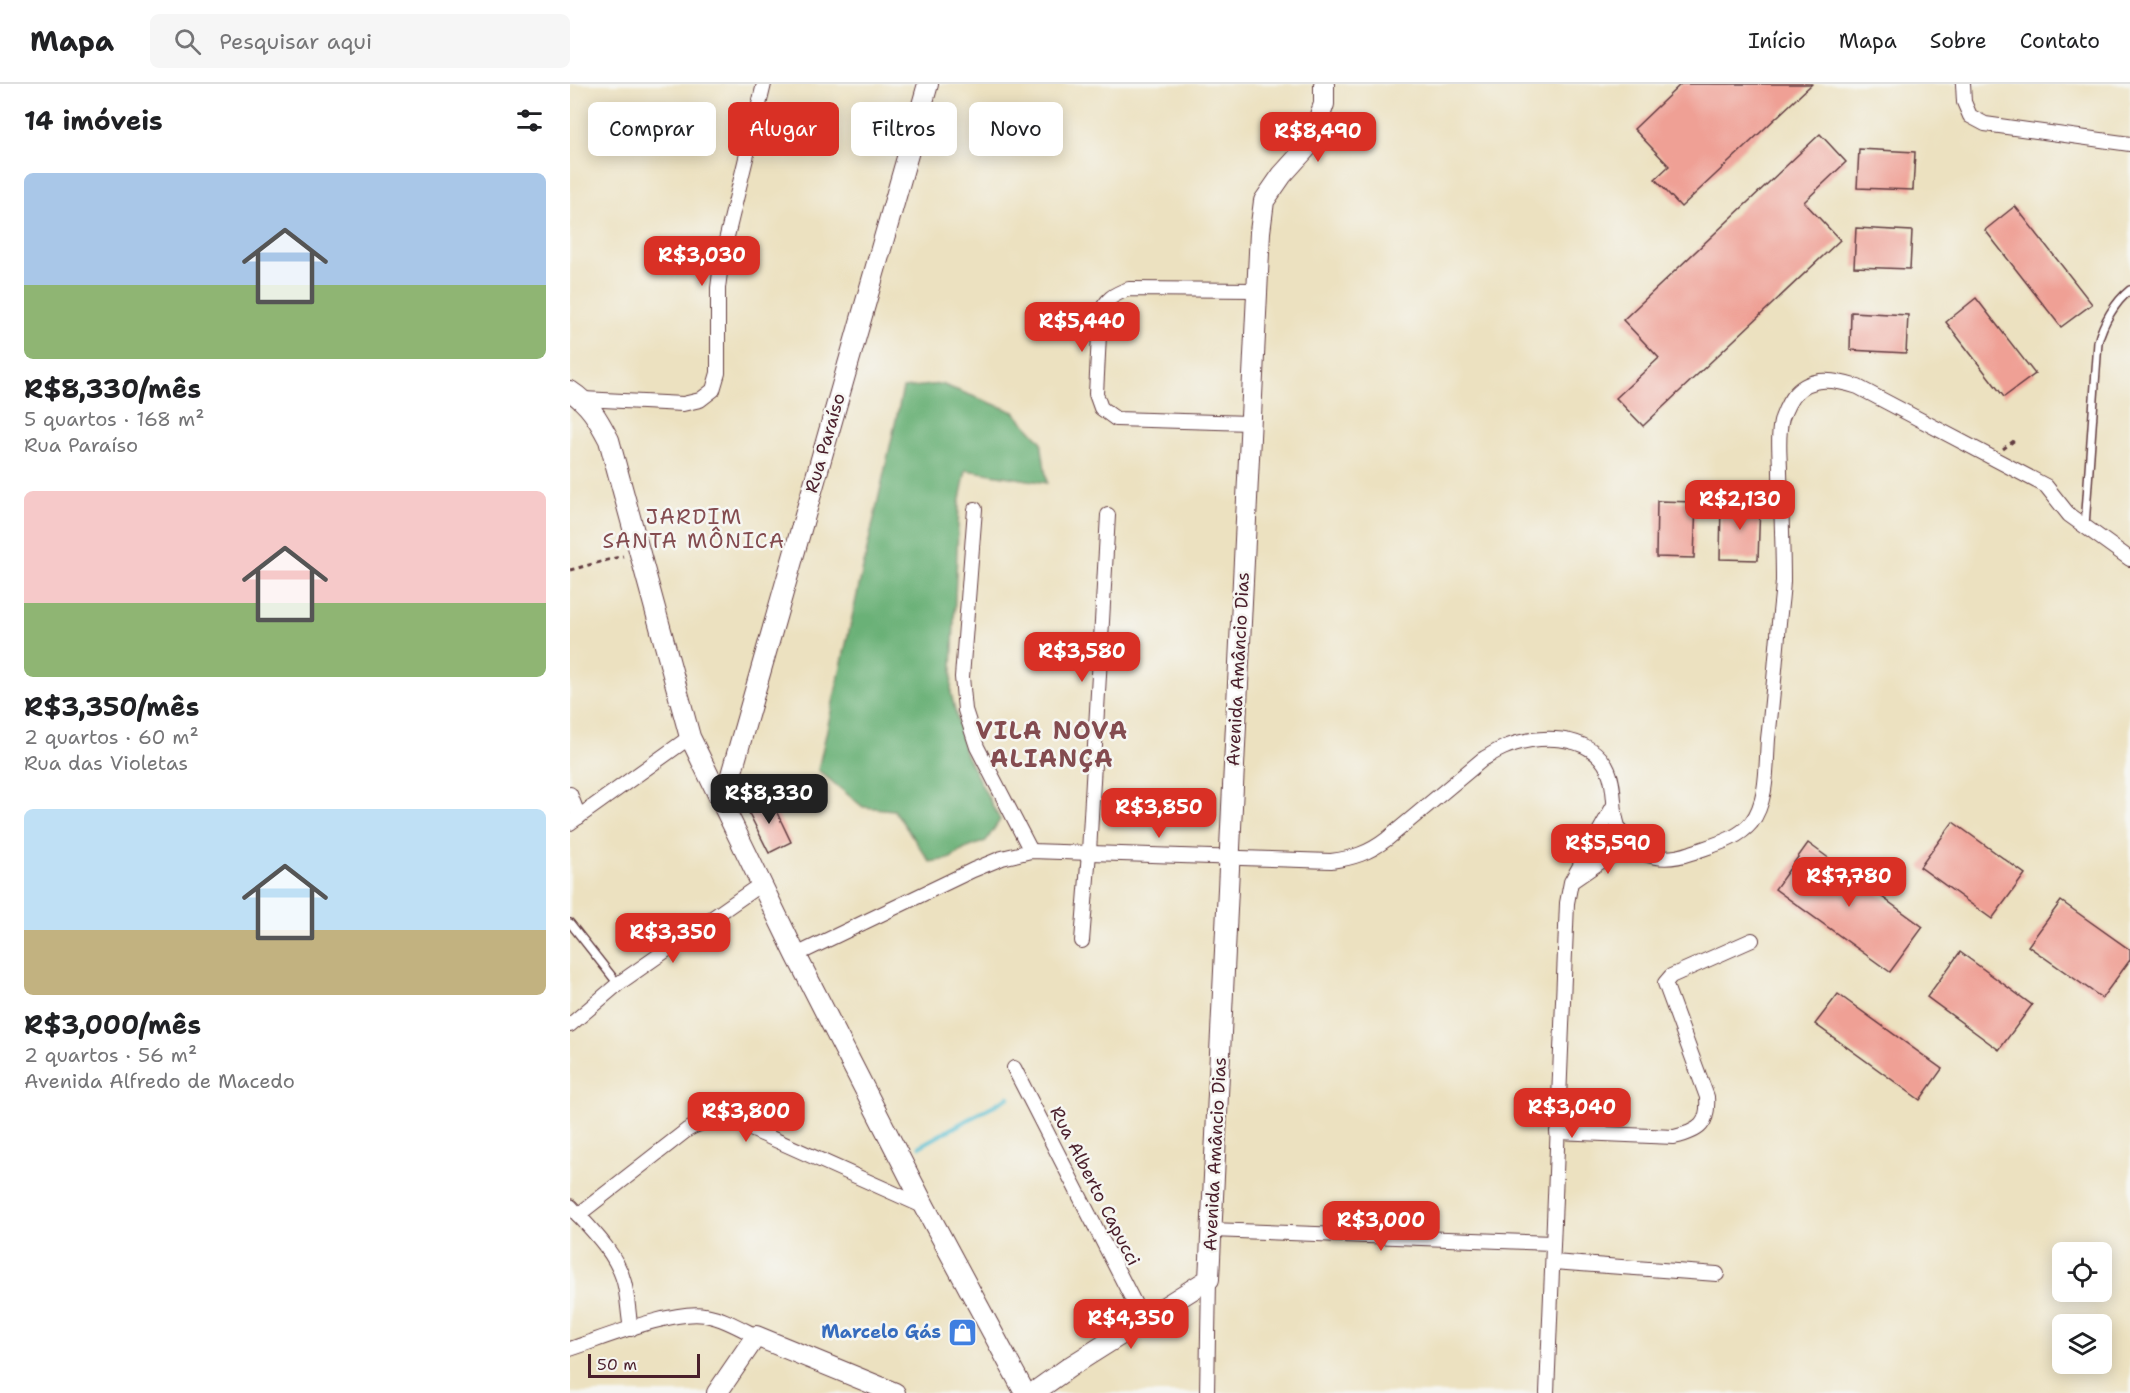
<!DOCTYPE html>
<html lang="pt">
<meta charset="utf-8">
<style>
:root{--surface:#fff;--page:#f6f6f6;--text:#202124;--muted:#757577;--line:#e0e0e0;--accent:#d93025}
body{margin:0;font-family:"Shantell Sans",sans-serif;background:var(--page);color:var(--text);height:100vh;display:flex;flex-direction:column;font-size:22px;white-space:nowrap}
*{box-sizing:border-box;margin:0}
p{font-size:20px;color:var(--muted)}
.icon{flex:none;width:33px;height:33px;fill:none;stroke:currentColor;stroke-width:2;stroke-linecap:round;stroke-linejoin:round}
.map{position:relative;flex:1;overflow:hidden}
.side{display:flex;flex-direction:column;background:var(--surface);width:570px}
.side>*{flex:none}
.top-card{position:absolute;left:18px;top:18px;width:570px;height:54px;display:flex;gap:12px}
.fabs{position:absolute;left:1482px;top:1158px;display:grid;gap:12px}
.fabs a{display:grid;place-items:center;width:60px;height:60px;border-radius:9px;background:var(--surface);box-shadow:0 3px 15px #0003;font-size:30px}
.scale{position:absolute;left:18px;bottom:15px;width:112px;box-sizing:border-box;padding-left:6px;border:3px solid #4a1f2b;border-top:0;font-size:16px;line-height:21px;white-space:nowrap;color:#4a1f2b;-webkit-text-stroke:4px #f6f6f2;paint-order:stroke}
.price{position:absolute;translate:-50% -51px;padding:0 14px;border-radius:12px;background:var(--accent);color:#fff;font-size:20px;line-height:39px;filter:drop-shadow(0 2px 3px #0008)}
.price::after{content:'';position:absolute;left:50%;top:36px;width:18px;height:14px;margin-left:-9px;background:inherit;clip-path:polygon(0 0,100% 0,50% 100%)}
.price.current{background:#222;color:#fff}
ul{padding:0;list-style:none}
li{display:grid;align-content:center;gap:12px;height:318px;padding:0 24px}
li span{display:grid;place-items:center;height:186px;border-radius:9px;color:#555}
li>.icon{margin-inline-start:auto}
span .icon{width:108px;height:108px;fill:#fffc;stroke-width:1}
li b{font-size:26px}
h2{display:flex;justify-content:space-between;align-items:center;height:72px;padding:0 24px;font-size:26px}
.chip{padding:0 21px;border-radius:9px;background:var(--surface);box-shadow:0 3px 15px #0003;font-size:21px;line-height:54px}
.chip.current{background:var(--accent);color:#fff}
header{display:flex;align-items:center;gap:36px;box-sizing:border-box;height:84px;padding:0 30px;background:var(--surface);border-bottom:2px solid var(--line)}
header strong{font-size:28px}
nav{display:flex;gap:33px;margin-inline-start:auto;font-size:21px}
.search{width:420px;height:54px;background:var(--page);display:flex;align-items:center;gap:15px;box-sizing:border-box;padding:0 21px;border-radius:9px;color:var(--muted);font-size:22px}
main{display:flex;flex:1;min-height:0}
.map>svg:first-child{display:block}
.forest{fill:#6ab177;stroke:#5a6851;stroke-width:1.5}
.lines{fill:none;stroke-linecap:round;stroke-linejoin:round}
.stream{stroke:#54bed0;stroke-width:4.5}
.building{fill:#efa095}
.lane-casing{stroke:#623c41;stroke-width:10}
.street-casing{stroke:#623c41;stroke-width:16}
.secondary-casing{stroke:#623c41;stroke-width:22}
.path{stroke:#623c41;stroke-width:3;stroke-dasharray:4.5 4.5;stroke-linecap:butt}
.lane{stroke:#fff;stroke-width:7}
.street{stroke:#fff;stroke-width:14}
.secondary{stroke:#fff;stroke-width:20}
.labels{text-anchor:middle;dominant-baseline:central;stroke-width:5;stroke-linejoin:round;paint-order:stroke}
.street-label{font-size:18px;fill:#4a1f2b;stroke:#f6f6f2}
.shop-label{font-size:18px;font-weight:bold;fill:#366cbe;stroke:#f6f6f2;text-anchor:end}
.quarter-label{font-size:21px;letter-spacing:1.5px;fill:#844c50;stroke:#f6f6f2}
.district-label{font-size:24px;font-weight:bold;letter-spacing:1.5px;fill:#844c50;stroke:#f6f6f2}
</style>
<header>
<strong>Mapa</strong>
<div class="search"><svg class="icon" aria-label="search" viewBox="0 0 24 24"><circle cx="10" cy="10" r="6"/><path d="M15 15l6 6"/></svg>Pesquisar aqui</div>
<nav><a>Início</a><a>Mapa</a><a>Sobre</a><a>Contato</a></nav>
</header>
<main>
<section class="side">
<h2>14 imóveis<svg class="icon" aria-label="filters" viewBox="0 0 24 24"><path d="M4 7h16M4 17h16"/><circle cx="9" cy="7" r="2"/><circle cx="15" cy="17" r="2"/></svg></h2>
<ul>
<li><span style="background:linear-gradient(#a9c7e8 60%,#8fb573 0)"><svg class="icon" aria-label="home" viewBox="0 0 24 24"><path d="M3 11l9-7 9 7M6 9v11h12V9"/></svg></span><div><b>R$8,330/mês</b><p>5 quartos · 168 m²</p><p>Rua Paraíso</p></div></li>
<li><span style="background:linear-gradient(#f6c9c9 60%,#8fb573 0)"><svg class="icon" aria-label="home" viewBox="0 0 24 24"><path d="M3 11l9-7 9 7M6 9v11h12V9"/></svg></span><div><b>R$3,350/mês</b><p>2 quartos · 60 m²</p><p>Rua das Violetas</p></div></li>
<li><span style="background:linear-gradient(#bfe0f5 65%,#c2b280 0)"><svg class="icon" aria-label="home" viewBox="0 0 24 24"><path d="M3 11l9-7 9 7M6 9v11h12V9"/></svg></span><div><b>R$3,000/mês</b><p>2 quartos · 56 m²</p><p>Avenida Alfredo de Macedo</p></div></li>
</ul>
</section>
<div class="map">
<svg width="1560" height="1309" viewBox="0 0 1560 1309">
<rect width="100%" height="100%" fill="#f6f6f2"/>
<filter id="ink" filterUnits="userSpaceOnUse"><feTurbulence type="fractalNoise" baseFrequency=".0167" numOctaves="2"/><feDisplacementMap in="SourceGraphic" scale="12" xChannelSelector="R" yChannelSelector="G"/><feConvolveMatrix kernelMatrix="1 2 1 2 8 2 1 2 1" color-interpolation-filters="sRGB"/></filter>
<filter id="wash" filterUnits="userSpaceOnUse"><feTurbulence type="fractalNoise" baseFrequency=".008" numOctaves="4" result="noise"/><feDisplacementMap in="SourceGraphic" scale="24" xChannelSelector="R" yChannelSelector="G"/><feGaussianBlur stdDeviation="1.35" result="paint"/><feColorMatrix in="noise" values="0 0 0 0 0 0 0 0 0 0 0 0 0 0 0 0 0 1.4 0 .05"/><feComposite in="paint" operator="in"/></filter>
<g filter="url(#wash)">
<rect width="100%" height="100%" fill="#ece1c0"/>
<polygon class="forest" points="371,300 444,328 471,357 477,399 396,386 389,420 381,609 395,669 430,736 416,757 395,765 379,775 360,778 324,726 293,723 248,686 333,304"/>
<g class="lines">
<polyline class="stream" points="350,1062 439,1013"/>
</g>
<g id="blocks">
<g class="building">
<polygon points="1111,0 1242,0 1111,123 1085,95 1099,82 1064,45"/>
<polygon points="1250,50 1276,78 1234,118 1270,156 1073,342 1046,314 1089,274 1053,236"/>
<polygon points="1289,65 1345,68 1343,106 1287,104"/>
<polygon points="1445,122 1522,220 1491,243 1415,146"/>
<polygon points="1286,144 1342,147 1340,185 1284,183"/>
<polygon points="1406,214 1465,290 1434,313 1376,238"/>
<polygon points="1281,228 1338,231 1336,269 1280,266"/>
<polygon points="1087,417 1126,418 1124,474 1086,473"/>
<polygon points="1151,419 1190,420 1188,476 1150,475"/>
<polygon points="200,714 221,758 199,769 177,725"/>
<polygon points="1383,738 1455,790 1422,835 1350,783"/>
<polygon points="1238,759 1353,843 1320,888 1205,805"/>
<polygon points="1491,817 1560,866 1560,876 1532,914 1458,862"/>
<polygon points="1390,868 1462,921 1429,966 1357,913"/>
<polygon points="1268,910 1372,985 1350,1016 1245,940"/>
</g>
</g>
</g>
<g filter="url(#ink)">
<use href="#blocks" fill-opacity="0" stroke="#623c41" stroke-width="1.5"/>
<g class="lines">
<defs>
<g id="lane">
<path d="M1515 442 1528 258C1533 239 1545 218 1560 206"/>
<polyline points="0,839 48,900"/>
</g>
<g id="street">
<polyline points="1393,0 1394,18 1400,32 1415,40 1560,60"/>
<polyline points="13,315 113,320 130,316 143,306 148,289 148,204 152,173 194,0"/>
<path d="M680 339 546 335 531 324 526 310 530 231C535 215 544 210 559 205L686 206"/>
<polyline points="405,425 392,593 395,626 407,663 461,767"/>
<polyline points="0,710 9,733"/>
<polyline points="0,739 120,653"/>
<polyline points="1004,796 1036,774 1062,765"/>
<polyline points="512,857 519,768 538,431"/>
<path d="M226 871 403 786 432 774 461 767 761 777C783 774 799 769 817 755L913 675C920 671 926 667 933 664 965 650 1021 648 1038 686 1045 701 1043 719 1046 735 1054 772 1090 780 1121 769 1142 761 1167 756 1181 739 1198 717 1196 682 1198 655 1202 621 1205 586 1208 551 1209 533 1212 515 1213 497 1213 461 1211 425 1210 388 1210 371 1207 351 1212 334 1215 326 1219 316 1225 310 1242 291 1266 296 1288 303L1476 402 1499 431 1560 475"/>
<polyline points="0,941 48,900 191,800"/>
<polyline points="444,984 573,1236"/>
<path d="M987 1048 1104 1053C1130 1047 1139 1040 1137 1013L1095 899 1101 892 1182 856"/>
<path d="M0 1122C20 1144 46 1168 54 1198 58 1213 58 1229 61 1245"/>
<path d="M8 1131 117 1046C137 1035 151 1033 172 1041L355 1123"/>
<polyline points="641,1146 983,1159"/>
<polyline points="983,1178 1147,1190"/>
<path d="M0 1265C31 1255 104 1225 135 1231 153 1234 170 1244 186 1252"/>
<polyline points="637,1309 639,1195"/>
<polyline points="977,1309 997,819 1001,798 1044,721"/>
</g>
<g id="secondary">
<path d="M0 307C20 320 28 335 39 356L120 653 226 871 355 1123 455 1309"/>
<polyline points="153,719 358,0"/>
<polyline points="147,1309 186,1252 325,1309"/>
<polyline points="463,1309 501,1282 639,1195 690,148 694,117 712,91 740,60 754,20 754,0"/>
</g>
</defs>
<use href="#lane" class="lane-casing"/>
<use href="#street" class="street-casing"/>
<use href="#secondary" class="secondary-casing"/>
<g class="path">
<polyline points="1433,365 1445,356"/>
<polyline points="0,486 53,472"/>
</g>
<use href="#lane" class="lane"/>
<use href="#street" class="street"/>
<use href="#secondary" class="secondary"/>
</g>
</g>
<defs>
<symbol id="shop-square" viewBox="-11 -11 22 22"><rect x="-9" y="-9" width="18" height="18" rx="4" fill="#3f7fe0" stroke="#f6f6f2"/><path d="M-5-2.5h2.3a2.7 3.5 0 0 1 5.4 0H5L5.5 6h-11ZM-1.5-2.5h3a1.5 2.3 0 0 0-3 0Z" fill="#fff"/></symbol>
</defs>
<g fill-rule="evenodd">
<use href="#shop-square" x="376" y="1232" width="33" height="33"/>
</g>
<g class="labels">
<g class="street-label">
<text transform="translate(255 359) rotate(-74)">Rua Paraíso</text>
<text transform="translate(668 585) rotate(-87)">Avenida Amâncio Dias</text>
<text transform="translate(645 1070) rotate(-87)">Avenida Amâncio Dias</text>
<text transform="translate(525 1102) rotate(63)">Rua Alberto Capucci</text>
</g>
<g class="shop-label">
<text x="371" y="1248">Marcelo Gás</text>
</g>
<g class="quarter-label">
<text x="124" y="433">JARDIM<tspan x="124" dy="24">SANTA MÔNICA</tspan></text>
</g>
<g class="district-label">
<text x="482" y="647">VILA NOVA<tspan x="482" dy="28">ALIANÇA</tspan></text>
</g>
</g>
</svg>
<div class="fabs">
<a><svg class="icon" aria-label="locate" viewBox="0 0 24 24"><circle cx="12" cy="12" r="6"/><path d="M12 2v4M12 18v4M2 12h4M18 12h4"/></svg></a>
<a><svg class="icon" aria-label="layers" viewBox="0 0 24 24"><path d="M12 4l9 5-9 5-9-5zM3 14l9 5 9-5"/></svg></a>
</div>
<div class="scale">50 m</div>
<b class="price" style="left:748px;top:79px">R$8,490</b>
<b class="price" style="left:132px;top:203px">R$3,030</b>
<b class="price" style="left:512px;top:269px">R$5,440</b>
<b class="price" style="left:1170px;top:447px">R$2,130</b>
<b class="price" style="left:512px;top:599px">R$3,580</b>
<b class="price current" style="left:199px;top:741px">R$8,330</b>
<b class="price" style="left:589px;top:755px">R$3,850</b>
<b class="price" style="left:1038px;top:791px">R$5,590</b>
<b class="price" style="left:1279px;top:824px">R$7,780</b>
<b class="price" style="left:103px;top:880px">R$3,350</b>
<b class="price" style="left:1002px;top:1055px">R$3,040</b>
<b class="price" style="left:176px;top:1059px">R$3,800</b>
<b class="price" style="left:811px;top:1168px">R$3,000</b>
<b class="price" style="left:561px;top:1266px">R$4,350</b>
<div class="top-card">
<a class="chip">Comprar</a>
<a class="chip current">Alugar</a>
<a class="chip">Filtros</a>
<a class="chip">Novo</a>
</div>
</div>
</main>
